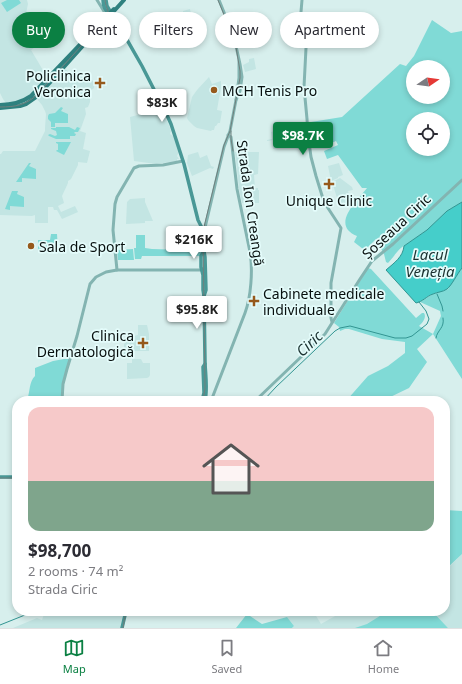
<!DOCTYPE html>
<meta charset="utf-8">
<style>
:root{--surface:#fff;--page:#f2f2f3;--text:#2b2b33;--muted:#7c7c81;--line:#e1e1e2;--accent:#0b8043}
body{margin:0;font-family:"Noto Sans",sans-serif;background:var(--page);color:var(--text);height:100vh;display:flex;flex-direction:column;font-size:15px;white-space:nowrap}
*{box-sizing:border-box;margin:0}
p{font-size:13px;color:var(--muted)}
.icon{flex:none;width:22px;height:22px;fill:none;stroke:currentColor;stroke-width:2;stroke-linecap:round;stroke-linejoin:round}
.map{position:relative;flex:1;overflow:hidden}
.sheet{position:absolute;left:12px;top:396px;width:438px;height:220px;display:flex;flex-direction:column;background:var(--surface);border-radius:16px;box-shadow:0 2px 6px #0003}
.sheet>*{flex:none}
.top-card{position:absolute;left:12px;top:12px;width:438px;height:36px;display:flex;gap:8px}
.needle{width:26px;rotate:77deg}
.controls{position:absolute;left:406px;top:60px;display:grid;gap:8px}
.controls a{display:grid;place-items:center;width:44px;height:44px;border-radius:50%;background:var(--surface);box-shadow:0 2px 6px #0003;font-size:20px}
.price{position:absolute;translate:-50% -34px;padding:0 9px;border-radius:4px;background:#fff;color:#222;font-size:13px;line-height:26px;filter:drop-shadow(0 1px 2px #0008)}
.price::after{content:'';position:absolute;left:50%;top:24px;width:12px;height:9px;margin-left:-6px;background:inherit;clip-path:polygon(0 0,100% 0,50% 100%)}
.price.on{background:var(--accent);color:#fff}
ul{padding:0;list-style:none}
li{display:grid;align-content:center;gap:8px;height:212px;padding:0 16px}
li span{display:grid;place-items:center;height:124px;border-radius:12px;color:#555}
li>.icon{margin-inline-start:auto}
span .icon{width:72px;height:72px;fill:#fffc;stroke-width:1}
li b{font-size:17px}
.chip{padding:0 14px;border-radius:18px;background:var(--surface);box-shadow:0 2px 6px #0003;font-size:14px;line-height:36px}
.chip.on{background:var(--accent);color:#fff}
.menu{display:flex;justify-content:space-around;align-items:center;height:56px;border-top:1px solid var(--line);background:var(--surface);font-size:11px;color:var(--muted)}
.menu a{display:grid;justify-items:center;gap:2px}
.menu .on{color:var(--accent)}
.map>svg:first-child{display:block}
.built{fill:#c3e5e3}
.green{fill:#80dad6;fill-rule:evenodd}
.water{fill:#45ceca;stroke:#329592}
.lines{fill:none;stroke-linecap:round;stroke-linejoin:round}
.stream{stroke:#329592;stroke-width:1}
.tertiary{stroke:#83b4b1;stroke-width:3}
.secondary{stroke:#499896;stroke-width:3.5}
.primary{stroke:#2f817f;stroke-width:4}
.tram{stroke:#70807e;stroke-width:1}
.poi-dot{fill:#96591c;stroke:#e4fcfb;stroke-width:1.5}
.labels{text-anchor:middle;dominant-baseline:central;stroke-width:3.5;stroke-linejoin:round;paint-order:stroke}
.poi-label{font-size:14px;fill:#070f0e;stroke:#e4fcfb;text-anchor:start}
.street-label{font-size:14px;fill:#070f0e;stroke:#e4fcfb}
.water-label{font-size:15px;font-style:italic;fill:#1b3231;stroke:#e4fcfb}
</style>
<div class="map">
<svg width="462" height="628" viewBox="0 0 462 628">
<rect width="100%" height="100%" fill="#d7efed"/>
<g class="built">
<polygon points="0,0 27,0 28,4 26,13 40,14 44,25 42,30 46,39 31,50 47,77 29,95 14,103 6,103 3,99 0,93"/>
<polygon points="190,9 191,14 194,14 196,21 205,33 188,37 188,34 184,30 183,20 183,11"/>
<polygon points="254,58 256,69 245,72 243,65 249,62 249,59"/>
<polygon points="64,69 88,80 94,81 94,88 90,91 90,102 88,107 85,108 86,114 80,131 86,133 83,149 90,151 87,163 78,162 78,165 71,179 68,181 68,183 62,196 64,203 58,206 61,212 75,206 78,212 62,219 57,210 54,210 53,207 48,207 48,223 35,223 35,215 32,216 0,215 0,154 1,154 3,151 35,151 45,131 45,128 46,114 45,111 42,105 37,99 56,79 56,78"/>
<polygon points="209,77 212,84 221,81 221,87 217,110 222,111 220,123 218,123 216,126 215,126 214,130 212,130 211,131 197,128 194,126 188,120 187,118 192,97 197,90"/>
<polygon points="161,109 169,125 171,131 170,134 173,136 179,152 177,156 179,159 177,159 177,161 156,164 134,161 130,117"/>
<polygon points="278,130 287,130 293,134 295,141 291,143 291,144 285,147 273,149 273,147 274,146 273,143 274,143 274,140 267,141 267,140 272,139 271,132"/>
<polygon points="198,152 200,158 207,155 211,166 214,167 213,169 210,168 192,176 187,163 188,155"/>
<polygon points="235,152 259,152 258,174 254,175 255,188 258,188 258,190 259,190 259,203 242,203 239,189"/>
<polygon points="339,163 343,175 338,177 338,178 331,181 328,166"/>
<polygon points="340,178 352,187 353,190 348,191 352,204 345,206 344,202 339,204 332,182"/>
<polygon points="145,198 145,202 153,221 145,221 145,223 126,224 127,202 130,199"/>
<polygon points="138,325 147,325 149,334 149,351 133,351 130,353 130,357 124,358 124,344 133,336 138,335"/>
<polygon points="132,359 141,359 143,363 150,363 150,375 149,377 147,378 127,379 127,363 132,363"/>
<polygon points="462,554 462,628 448,628 432,611 445,611 445,571"/>
<polygon points="45,611 115,611 122,613 125,617 121,628 13,628 37,618 42,620"/>
<polygon points="306,611 313,611 321,624 344,611 398,611 390,628 292,628 294,626 287,617"/>
</g>
<g class="green">
<polygon points="7,0 19,0 21,3 7,12 1,3"/>
<path d="M432 20 451 33 462 31V202L447 211 427 230 404 246C399 248 393 258 388 263L386 262 384 254 376 239 368 247 363 249 354 242 357 236C330 225 357 201 367 188H362L338 155 327 159 324 151 338 145 336 141 329 144 324 130 312 133 311 127 312 126 311 122 342 117 400 64 406 66 414 56ZM413 67H443V97H413ZM413 119H443V149H413Z"/>
<polygon points="61,107 63,108 61,111 68,114 68,123 55,123 55,127 51,127 51,122 48,119 48,116 49,114 55,113"/>
<polygon points="56,127 69,127 75,130 77,127 80,128 78,132 75,132 74,133 76,134 75,136 70,136 70,139 56,139 49,136 48,135 50,134 55,136 57,135 56,131 51,129 51,128 56,128"/>
<polygon points="56,142 71,142 64,155 56,151 57,150 58,150 58,144 56,143"/>
<polygon points="29,163 31,163 29,166 36,169 36,179 22,178 22,182 16,182"/>
<polygon points="12,191 18,191 17,194 24,197 24,207 10,206 10,210 5,209"/>
<polygon points="51,234 57,234 58,251 38,250 38,240 50,240"/>
<polygon points="136,235 145,235 145,248 152,249 186,250 187,251 201,249 201,256 142,256 141,259 135,259 134,248 136,248"/>
<polygon points="133,249 134,260 118,260 117,250"/>
<path d="M368 268 371 269 416 318 422 313H424C427 318 422 323 419 326L433 334 441 316 440 311 420 302 433 294 448 289 457 273 462 268V379L433 334 417 349 427 362 409 388 382 401H346L368 376 388 366 405 353V342L382 339 349 329H345L340 331 339 327 334 323Z"/>
<path d="M64 359H70L63 384 62 401H24L27 400C30 393 29 381 35 376V368L53 361Z"/>
<polygon points="445,510 462,511 462,554 445,570"/>
<polygon points="388,611 432,611 448,628 355,628 367,624"/>
<polygon points="247,614 262,624 287,617 294,626 292,628 236,628"/>
</g>
<path class="water" d="M462 202V268C457 274 452 285 447 289 443 292 437 292 433 294 427 296 422 302 416 303L386 270C394 263 403 257 404 246L427 230 447 211Z"/>
<g class="lines">
<g class="stream">
<polyline points="437,294 442,306 443,311"/>
<path d="M436 338C437 330 445 328 443 318"/>
<polyline points="263,401 276,387 335,331 340,328 350,326 395,338 406,338 412,336 427,324 429,319 426,311 419,302"/>
<polyline points="0,625 35,611"/>
</g>
<g class="tertiary">
<polyline points="97,0 105,13 105,17"/>
<polyline points="219,0 234,37 240,64 242,77 240,91 236,100 239,78 239,59"/>
<polyline points="302,0 301,12 306,48 304,87 307,119 308,135 311,157 316,176 324,202 341,228 331,283 331,318 332,322"/>
<polyline points="204,232 224,147 230,131 236,100"/>
<polyline points="117,270 113,230 115,204 117,197 134,168 139,166 163,165 183,161"/>
<polyline points="62,401 63,384 67,369 77,336 90,284 96,277 106,272 117,270 203,270"/>
<path d="M211 401 245 313C251 297 253 270 250 252L237 189 231 137 228 135"/>
<polyline points="255,401 325,334 360,279 372,261 393,244 462,180"/>
</g>
<g class="secondary">
<path d="M103 0C103 6 105 11 110 14"/>
<polyline points="106,0 107,6 122,31 142,66 166,113 171,124 184,164 198,220 204,232 204,251 205,257 206,290 204,296"/>
<path d="M204 251 201 256V267L203 275V290L204 296 205 360C205 373 208 387 205 401"/>
<polyline points="202,401 204,393 203,367 205,364"/>
<polyline points="0,477 17,477"/>
<polyline points="122,628 126,611"/>
</g>
<g class="primary">
<path d="M0 105C12 105 21 103 31 96L114 9"/>
<polyline points="0,108 20,106 26,104 36,97 55,77 124,0"/>
</g>
<g class="tram">
<path d="M0 107C16 107 26 105 38 94L107 17C110 11 105 6 105 0"/>
<polyline points="231,131 231,139 233,151"/>
<polyline points="203,401 205,388 203,231 224,145 230,131 240,78 240,71 235,41 218,0"/>
<polyline points="0,478 17,478"/>
<polyline points="123,628 126,611"/>
</g>
</g>
<g class="poi-dot">
<path d="M98 77h4v4h4v4h-4v4h-4v-4h-4v-4h4z"/>
<circle cx="214" cy="90" r="4"/>
<path d="M327 178h4v4h4v4h-4v4h-4v-4h-4v-4h4z"/>
<circle cx="31" cy="246" r="4"/>
<path d="M252 295h4v4h4v4h-4v4h-4v-4h-4v-4h4z"/>
<path d="M141 337h4v4h4v4h-4v4h-4v-4h-4v-4h4z"/>
</g>
<g class="labels">
<g class="poi-label">
<text x="91" y="75" text-anchor="end">Policlinica<tspan x="91" dy="16">Veronica</tspan></text>
<text x="222" y="90">MCH Tenis Pro</text>
<text x="329" y="200" text-anchor="middle">Unique Clinic</text>
<text x="39" y="246">Sala de Sport</text>
<text x="263" y="293">Cabinete medicale<tspan x="263" dy="16">individuale</tspan></text>
<text x="134" y="335" text-anchor="end">Clinica<tspan x="134" dy="16">Dermatologică</tspan></text>
</g>
<g class="street-label">
<text transform="translate(251 203) rotate(82)">Strada Ion Creangă</text>
<text transform="translate(396 226) rotate(-43)">Șoseaua Ciric</text>
</g>
<g class="water-label">
<text x="430" y="254">Lacul<tspan x="430" dy="17">Veneția</tspan></text>
<text transform="translate(309 343) rotate(-43)">Ciric</text>
</g>
</g>
</svg>
<div class="controls">
<a><svg class="needle" viewBox="-14 -14 28 28"><path d="M0-13l5 13h-10z" fill="#e53935"/><path d="M0 13l5-13h-10z" fill="#7c7c81"/></svg></a>
<a><svg class="icon" aria-label="locate" viewBox="0 0 24 24"><circle cx="12" cy="12" r="6"/><path d="M12 2v4M12 18v4M2 12h4M18 12h4"/></svg></a>
</div>
<b class="price" style="left:162px;top:123px">$83K</b>
<b class="price on" style="left:303px;top:156px">$98.7K</b>
<b class="price" style="left:194px;top:260px">$216K</b>
<b class="price" style="left:197px;top:330px">$95.8K</b>
<div class="top-card">
<a class="chip on">Buy</a>
<a class="chip">Rent</a>
<a class="chip">Filters</a>
<a class="chip">New</a>
<a class="chip">Apartment</a>
</div>
<section class="sheet">
<ul>
<li><span style="background:linear-gradient(#f6c9c9 60%,#7fa58c 0)"><svg class="icon" aria-label="home" viewBox="0 0 24 24"><path d="M3 11l9-7 9 7M6 9v11h12V9"/></svg></span><div><b>$98,700</b><p>2 rooms · 74 m²</p><p>Strada Ciric</p></div></li>
</ul>
</section>
</div>
<nav class="menu">
<a class="on"><svg class="icon" aria-label="map" viewBox="0 0 24 24"><path d="M3 6l6-2 6 2 6-2v14l-6 2-6-2-6 2zM9 4v14M15 6v14"/></svg>Map</a>
<a><svg class="icon" aria-label="saved" viewBox="0 0 24 24"><path d="M7 4h10v16l-5-4-5 4z"/></svg>Saved</a>
<a><svg class="icon" aria-label="home" viewBox="0 0 24 24"><path d="M3 11l9-7 9 7M6 9v11h12V9"/></svg>Home</a>
</nav>
